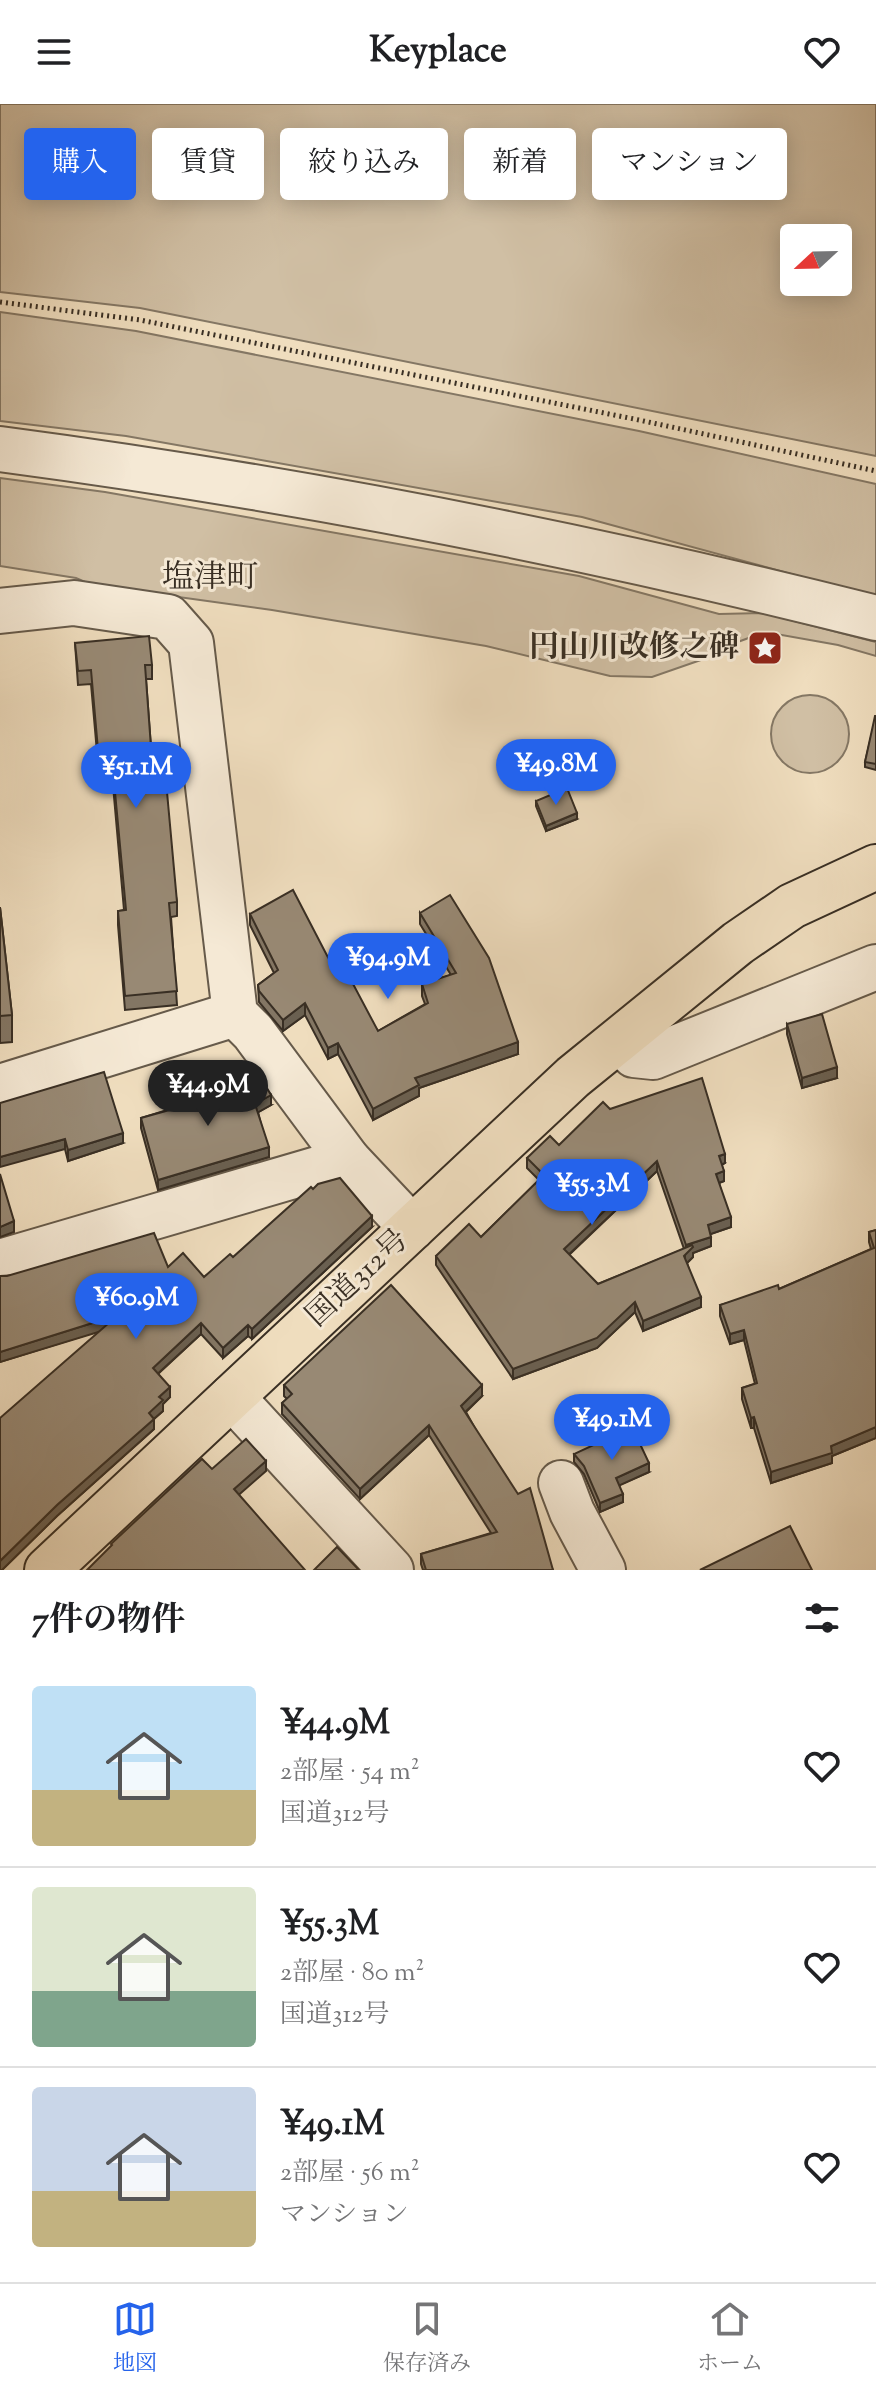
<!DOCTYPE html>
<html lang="ja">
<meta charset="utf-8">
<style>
:root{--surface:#fff;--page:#f6f6f6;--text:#202124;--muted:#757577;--line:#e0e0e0;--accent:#2563eb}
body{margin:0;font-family:"Sorts Mill Goudy","Noto Serif JP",serif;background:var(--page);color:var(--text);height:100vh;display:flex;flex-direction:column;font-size:30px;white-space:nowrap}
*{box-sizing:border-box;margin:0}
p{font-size:26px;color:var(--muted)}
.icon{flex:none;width:44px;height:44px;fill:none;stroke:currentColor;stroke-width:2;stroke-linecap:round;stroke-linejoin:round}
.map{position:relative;height:1466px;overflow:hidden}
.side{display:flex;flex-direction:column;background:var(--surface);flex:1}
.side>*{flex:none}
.top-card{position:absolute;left:24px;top:24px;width:828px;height:72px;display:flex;gap:16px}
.needle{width:52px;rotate:248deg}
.tools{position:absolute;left:780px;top:120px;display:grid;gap:16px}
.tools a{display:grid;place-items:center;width:72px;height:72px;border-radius:8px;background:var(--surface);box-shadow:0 4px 20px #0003;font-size:40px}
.price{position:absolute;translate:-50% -68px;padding:0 18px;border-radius:28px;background:var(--accent);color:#fff;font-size:26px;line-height:52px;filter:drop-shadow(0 2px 4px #0008)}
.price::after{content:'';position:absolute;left:50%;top:48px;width:24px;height:18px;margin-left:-12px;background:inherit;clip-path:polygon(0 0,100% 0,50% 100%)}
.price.on{background:#222;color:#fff}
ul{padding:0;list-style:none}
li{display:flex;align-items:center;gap:24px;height:200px;padding:0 32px}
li+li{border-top:2px solid var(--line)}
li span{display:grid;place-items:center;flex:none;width:224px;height:160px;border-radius:8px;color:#555}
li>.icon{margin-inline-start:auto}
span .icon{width:96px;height:96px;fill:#fffc;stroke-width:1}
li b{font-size:34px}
h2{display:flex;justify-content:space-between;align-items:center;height:96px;padding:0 32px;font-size:34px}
.chip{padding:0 28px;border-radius:8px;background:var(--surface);box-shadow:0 4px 20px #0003;font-size:28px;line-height:72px}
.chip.on{background:var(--accent);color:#fff}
header{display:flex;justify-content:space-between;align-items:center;height:104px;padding:0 32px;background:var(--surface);font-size:36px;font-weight:800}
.dock{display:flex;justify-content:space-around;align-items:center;height:112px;border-top:2px solid var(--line);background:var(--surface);font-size:22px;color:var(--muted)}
.dock a{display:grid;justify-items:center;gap:4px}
.dock .on{color:var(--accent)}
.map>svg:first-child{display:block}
.green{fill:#d0bfa4;stroke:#847764;stroke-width:2;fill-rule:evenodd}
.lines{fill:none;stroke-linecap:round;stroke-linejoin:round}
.minor-casing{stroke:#665a4a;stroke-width:48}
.highway-casing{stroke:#392f24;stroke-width:48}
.path{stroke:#392f24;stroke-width:5;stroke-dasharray:2 4;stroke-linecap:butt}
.minor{stroke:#f5e9d5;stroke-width:44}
.highway{stroke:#efddbe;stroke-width:44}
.wall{fill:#837664;stroke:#392f24;stroke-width:2;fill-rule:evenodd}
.shaded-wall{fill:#6a6051;stroke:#392f24;stroke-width:2}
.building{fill:#988974;stroke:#392f24;stroke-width:2}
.labels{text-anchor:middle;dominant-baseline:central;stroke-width:6;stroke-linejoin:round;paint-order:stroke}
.poi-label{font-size:30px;font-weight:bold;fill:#392f24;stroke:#f5e9d5;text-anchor:end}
.street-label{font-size:30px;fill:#392f24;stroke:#f5e9d5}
.neighbourhood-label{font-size:32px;fill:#392f24;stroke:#f5e9d5}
</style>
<header><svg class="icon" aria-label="menu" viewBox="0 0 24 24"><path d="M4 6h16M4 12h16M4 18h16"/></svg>Keyplace<svg class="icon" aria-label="heart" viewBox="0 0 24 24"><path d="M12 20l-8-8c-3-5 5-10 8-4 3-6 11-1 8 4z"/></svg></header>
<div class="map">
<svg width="876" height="1466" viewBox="0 0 876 1466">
<rect width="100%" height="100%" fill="#efddbe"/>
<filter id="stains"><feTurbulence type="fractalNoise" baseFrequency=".0025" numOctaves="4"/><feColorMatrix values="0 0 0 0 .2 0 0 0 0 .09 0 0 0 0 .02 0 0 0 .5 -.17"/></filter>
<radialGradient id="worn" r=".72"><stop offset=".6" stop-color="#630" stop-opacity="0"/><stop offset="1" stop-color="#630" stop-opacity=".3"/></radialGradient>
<g class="green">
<path d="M0 0H876V352L140 204 0 188ZM794 134H838V178H794Z"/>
<polygon points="0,208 136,227 639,327 876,380 876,493 582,413 126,332 0,317"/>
<polygon points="0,374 105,388 579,472 719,510 763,509 876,538 876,552 838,541 765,528 735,539 718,550 652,573 610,572 486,542 272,506 92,481 76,474 0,462"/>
<circle cx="810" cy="630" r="39"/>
</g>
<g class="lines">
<defs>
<g id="minor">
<path d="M0 345C295 384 587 441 876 514"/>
<polyline points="0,507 74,499 168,513 191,539 235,910 253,928 348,1056 412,1124"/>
<polyline points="620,936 634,951 653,953 876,863"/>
<polyline points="0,983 235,910"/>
<polyline points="0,1158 348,1056"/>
<polyline points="232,1293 391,1466"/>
<polyline points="561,1379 572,1408 603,1466"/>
</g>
<polyline id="highway" points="47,1466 573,973 738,839 792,802 876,763"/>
</defs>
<use href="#minor" class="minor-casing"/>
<use href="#highway" class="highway-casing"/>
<polyline class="path" points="0,198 140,216 639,316 876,367"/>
<use href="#minor" class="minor"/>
<use href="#highway" class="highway"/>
</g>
<g class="wall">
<polygon points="75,539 152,561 152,575 146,575 152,657 177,798 177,812 171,813 177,901 125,906 118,821 118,807 124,806 112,670 99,671 91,580 78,581"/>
<polygon points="876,612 876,666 865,663 865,658"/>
<polygon points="536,697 577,715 546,727 536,702"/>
<polygon points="0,803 12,911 12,938 0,939"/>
<polygon points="420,809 518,950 419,984 419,992 373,1016 338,950 328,955 305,911 283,927 259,898 258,881 274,869 250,821 250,810 334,865 378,927 425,900 422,892 422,880 451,871 420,820"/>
<polygon points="787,920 837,974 802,984 787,930"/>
<polygon points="184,994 271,1001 258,1008 269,1053 158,1086 141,1024 141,1014 184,1001"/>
<polygon points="0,999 123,1039 68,1057 65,1045"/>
<path d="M610 1005 725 1059 722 1061 724 1077 719 1079 731 1123 710 1130 711 1142 693 1149V1153L687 1159 701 1203 643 1227 635 1208 597 1244 513 1275 436 1161V1152L481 1133 539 1076 527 1064V1054L559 1041ZM657 1067 684 1145 598 1180 569 1151Z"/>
<polygon points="372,1123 252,1235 248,1232 223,1254 201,1230 158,1270 170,1293 163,1300 163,1307 154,1315 154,1325 57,1412 2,1466 0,1466 99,1227 0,1258 0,1172 168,1163 204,1173 233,1153"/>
<polygon points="876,1126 876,1334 832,1352 832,1359 771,1379 754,1324 751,1324 742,1295 742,1284 755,1280 744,1236 730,1240 720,1212 720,1201 779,1185 871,1145 869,1138 869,1128"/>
<polygon points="284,1281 482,1292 466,1308 553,1466 423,1466 421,1460 421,1450 491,1429 429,1331 360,1395 282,1310 282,1299 287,1295 284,1292"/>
<polygon points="574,1350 649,1368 619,1381 623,1398 600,1408 584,1370 574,1358"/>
</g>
<g class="shaded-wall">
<polygon points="577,709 577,715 546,727 546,722"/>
<polygon points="305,899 305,911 283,927 283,916"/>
<polygon points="518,938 518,950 419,984 419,992 373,1016 373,1005 415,974"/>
<polygon points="338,939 338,950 328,955 328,944"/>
<polygon points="837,963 837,974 802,984 802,974"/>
<polygon points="271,991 271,1001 255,1010 255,1000"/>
<polygon points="123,1029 123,1039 68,1057 68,1046"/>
<polygon points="65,1035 65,1045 0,1063 0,1053"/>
<polygon points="269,1043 269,1053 158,1086 158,1076"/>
<polygon points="725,1050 725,1059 719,1062 719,1052"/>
<polygon points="657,1057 657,1067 564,1155 564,1145"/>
<polygon points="724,1067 724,1077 716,1080 716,1070"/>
<polygon points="372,1112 372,1123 252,1235 252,1225"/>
<polygon points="731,1113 731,1123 708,1131 708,1121"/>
<polygon points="14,1117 14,1128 0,1133 0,1123"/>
<polygon points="711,1133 711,1142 693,1149 693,1153 684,1162 686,1141"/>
<polygon points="701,1193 701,1203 643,1227 643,1217"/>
<polygon points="635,1198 635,1208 597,1244 513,1275 513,1265"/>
<polygon points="118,1211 118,1222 0,1258 0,1248"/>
<polygon points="201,1219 201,1230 153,1274 153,1264"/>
<polygon points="248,1221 248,1232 223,1254 223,1244"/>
<polygon points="744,1226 744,1236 730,1240 730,1230"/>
<polygon points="482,1281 482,1292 461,1312 461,1302"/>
<polygon points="170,1283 170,1293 163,1300 163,1307 149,1319 149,1309 159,1293"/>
<polygon points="754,1313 754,1324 751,1324 751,1314"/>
<polygon points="154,1315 154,1325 57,1412 2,1466 0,1466 0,1457 57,1401"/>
<polygon points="429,1321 429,1331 360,1395 360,1385"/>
<polygon points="876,1323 876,1334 832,1352 832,1359 771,1379 771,1368"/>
<polygon points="266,1357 266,1367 234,1395 234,1385"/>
<polygon points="649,1359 649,1368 616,1383 616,1374"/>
<polygon points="623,1390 623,1398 600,1408 600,1399"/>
</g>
<g class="building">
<polygon points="149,532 152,561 145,561 152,657 164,655 177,798 169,799 177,887 125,892 118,807 126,806 112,656 99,657 91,566 78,567 75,539"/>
<polygon points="875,612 876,612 876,660 865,658"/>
<polygon points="567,684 577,709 546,722 536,697"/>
<polygon points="293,786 334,865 343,861 378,927 428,899 422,880 456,869 420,809 450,791 489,854 518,938 415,974 419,981 373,1005 338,939 328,944 305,899 283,916 259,887 258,881 278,866 250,810"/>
<polygon points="0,803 12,911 0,912"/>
<polygon points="822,910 837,963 802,974 787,920"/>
<polygon points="104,968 123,1029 68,1046 65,1035 0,1053 0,999"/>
<polygon points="259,971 271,991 255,1000 269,1043 158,1076 141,1014 187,1001 184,994"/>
<polygon points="702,974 725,1050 719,1052 724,1067 716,1070 731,1113 708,1121 711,1133 686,1141 657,1057 564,1145 598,1180 692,1141 693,1143 684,1152 701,1193 643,1217 635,1198 597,1234 513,1265 436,1152 469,1120 481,1133 544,1071 527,1054 550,1032 559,1041 603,998 610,1005"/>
<polygon points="0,1070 14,1117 0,1123"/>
<polygon points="340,1074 372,1112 252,1225 248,1221 223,1244 201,1219 153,1264 170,1283 159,1293 163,1296 149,1309 154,1315 57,1401 0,1457 0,1314 118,1211 0,1248 0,1172 7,1172 154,1129 168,1163 183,1149 204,1173 230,1150 233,1153 311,1083 313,1085 318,1080"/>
<polygon points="876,1126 876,1323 831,1342 832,1349 771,1368 754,1313 751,1314 742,1284 757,1279 744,1226 730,1230 720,1201 778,1181 779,1185 874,1144 869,1128"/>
<polygon points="391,1181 482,1281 461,1302 518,1390 530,1384 553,1466 426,1466 421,1450 497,1428 429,1321 360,1385 282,1299 292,1290 284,1281"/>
<polygon points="632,1323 649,1359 616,1374 623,1390 600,1399 584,1362 574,1350"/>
<polygon points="246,1335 266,1357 234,1385 305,1466 87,1466 112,1441 111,1440 202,1355 212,1365"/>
<polygon points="790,1422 812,1466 700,1466"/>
<polygon points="337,1443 359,1466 314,1466"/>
</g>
<defs>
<symbol id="sight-square" viewBox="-11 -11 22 22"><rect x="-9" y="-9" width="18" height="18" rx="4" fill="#8f2418" stroke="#f5e9d5"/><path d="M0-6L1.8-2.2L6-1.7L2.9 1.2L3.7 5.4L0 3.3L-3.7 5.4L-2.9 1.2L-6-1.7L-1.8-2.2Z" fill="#fff"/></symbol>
</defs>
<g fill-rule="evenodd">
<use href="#sight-square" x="745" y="524" width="40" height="40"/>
</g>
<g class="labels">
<g class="poi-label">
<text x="739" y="544">円山川改修之碑</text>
</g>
<g class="street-label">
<text transform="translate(358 1175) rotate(-43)">国道312号</text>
</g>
<g class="neighbourhood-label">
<text x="210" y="475">塩津町</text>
</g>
</g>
<rect width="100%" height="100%" filter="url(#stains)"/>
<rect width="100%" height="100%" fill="url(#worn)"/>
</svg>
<div class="tools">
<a><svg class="needle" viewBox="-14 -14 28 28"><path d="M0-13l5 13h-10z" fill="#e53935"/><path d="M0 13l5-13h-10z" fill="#757577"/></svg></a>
</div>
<b class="price" style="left:556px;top:703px">¥49.8M</b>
<b class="price" style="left:136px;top:706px">¥51.1M</b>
<b class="price" style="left:388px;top:897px">¥94.9M</b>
<b class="price on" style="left:208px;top:1024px">¥44.9M</b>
<b class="price" style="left:592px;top:1123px">¥55.3M</b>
<b class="price" style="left:136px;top:1237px">¥60.9M</b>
<b class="price" style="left:612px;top:1358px">¥49.1M</b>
<div class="top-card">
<a class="chip on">購入</a>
<a class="chip">賃貸</a>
<a class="chip">絞り込み</a>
<a class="chip">新着</a>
<a class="chip">マンション</a>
</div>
</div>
<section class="side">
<h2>7件の物件<svg class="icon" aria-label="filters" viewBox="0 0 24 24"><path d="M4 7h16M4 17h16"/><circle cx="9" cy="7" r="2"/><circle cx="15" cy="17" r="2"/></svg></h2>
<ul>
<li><span style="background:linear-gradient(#bfe0f5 65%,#c2b280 0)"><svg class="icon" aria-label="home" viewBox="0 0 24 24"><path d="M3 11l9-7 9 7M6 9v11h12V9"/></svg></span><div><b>¥44.9M</b><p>2部屋 · 54 m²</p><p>国道312号</p></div><svg class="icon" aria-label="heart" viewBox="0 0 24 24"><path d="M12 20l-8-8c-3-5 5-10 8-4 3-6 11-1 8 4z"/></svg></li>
<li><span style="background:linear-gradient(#dfe7d0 65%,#7fa58c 0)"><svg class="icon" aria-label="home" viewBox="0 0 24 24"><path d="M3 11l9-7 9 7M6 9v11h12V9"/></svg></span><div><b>¥55.3M</b><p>2部屋 · 80 m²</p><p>国道312号</p></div><svg class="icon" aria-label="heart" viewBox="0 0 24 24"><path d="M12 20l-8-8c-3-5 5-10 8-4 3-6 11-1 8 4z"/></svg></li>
<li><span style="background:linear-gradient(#c9d6e8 65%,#c2b280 0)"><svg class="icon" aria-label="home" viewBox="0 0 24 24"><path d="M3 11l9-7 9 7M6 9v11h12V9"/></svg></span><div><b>¥49.1M</b><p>2部屋 · 56 m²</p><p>マンション</p></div><svg class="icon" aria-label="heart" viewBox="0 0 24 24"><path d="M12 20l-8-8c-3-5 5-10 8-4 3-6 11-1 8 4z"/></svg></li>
</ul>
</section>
<nav class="dock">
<a class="on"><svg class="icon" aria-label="map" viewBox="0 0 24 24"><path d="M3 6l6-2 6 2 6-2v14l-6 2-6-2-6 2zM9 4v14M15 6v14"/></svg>地図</a>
<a><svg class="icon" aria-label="saved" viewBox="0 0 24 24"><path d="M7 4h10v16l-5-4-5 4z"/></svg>保存済み</a>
<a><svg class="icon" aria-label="home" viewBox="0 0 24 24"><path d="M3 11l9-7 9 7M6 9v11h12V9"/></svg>ホーム</a>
</nav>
